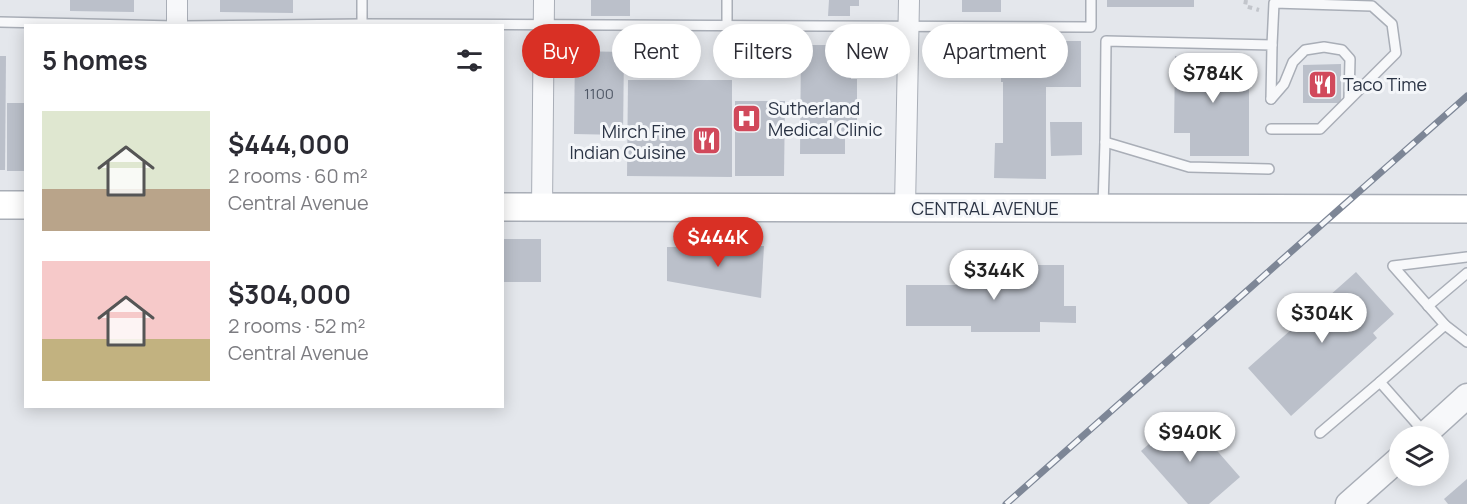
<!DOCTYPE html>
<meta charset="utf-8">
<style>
:root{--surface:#fff;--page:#f2f2f3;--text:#2b2b33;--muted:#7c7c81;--accent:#d93025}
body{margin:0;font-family:Manrope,sans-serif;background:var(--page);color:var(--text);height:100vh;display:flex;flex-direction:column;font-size:22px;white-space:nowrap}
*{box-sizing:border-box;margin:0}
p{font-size:20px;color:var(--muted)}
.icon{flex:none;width:33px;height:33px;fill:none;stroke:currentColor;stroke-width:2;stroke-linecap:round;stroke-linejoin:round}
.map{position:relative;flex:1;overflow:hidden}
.drawer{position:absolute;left:24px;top:24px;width:480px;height:384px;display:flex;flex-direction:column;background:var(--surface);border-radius:0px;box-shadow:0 3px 15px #0003}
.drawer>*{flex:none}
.banner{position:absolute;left:522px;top:24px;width:570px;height:54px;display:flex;gap:12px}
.controls{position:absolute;left:1389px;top:426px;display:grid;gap:12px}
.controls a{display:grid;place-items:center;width:60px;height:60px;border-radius:50%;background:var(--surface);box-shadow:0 3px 15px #0003;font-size:30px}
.price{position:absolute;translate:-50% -51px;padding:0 14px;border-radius:21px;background:#fff;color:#222;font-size:20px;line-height:39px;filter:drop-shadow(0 2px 3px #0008)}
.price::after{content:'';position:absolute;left:50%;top:36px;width:18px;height:14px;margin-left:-9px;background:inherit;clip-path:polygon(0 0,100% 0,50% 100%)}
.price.on{background:var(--accent);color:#fff}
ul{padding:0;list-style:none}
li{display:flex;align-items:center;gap:18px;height:150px;padding:0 18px}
li span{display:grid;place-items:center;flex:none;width:168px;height:120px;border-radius:0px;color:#555}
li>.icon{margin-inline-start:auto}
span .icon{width:72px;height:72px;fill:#fffc;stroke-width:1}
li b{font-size:26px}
h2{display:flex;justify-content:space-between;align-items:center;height:72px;padding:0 18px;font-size:26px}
.tag{padding:0 21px;border-radius:27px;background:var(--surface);box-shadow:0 3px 15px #0003;font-size:21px;line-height:54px}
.tag.on{background:var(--accent);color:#fff}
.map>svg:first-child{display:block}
.building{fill:#bbc0ca}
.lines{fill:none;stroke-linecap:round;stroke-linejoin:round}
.service-casing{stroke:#a9aeb7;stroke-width:12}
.minor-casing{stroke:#a9aeb7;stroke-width:22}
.tertiary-casing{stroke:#a9aeb7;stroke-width:27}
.secondary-casing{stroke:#a9aeb7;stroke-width:30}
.path{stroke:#c2c5cb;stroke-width:4;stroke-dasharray:4.5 4.5;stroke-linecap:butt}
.service{stroke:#f7f8fa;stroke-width:9}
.minor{stroke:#f7f8fa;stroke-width:20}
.tertiary{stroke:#f7f8fa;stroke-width:24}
.secondary{stroke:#fff;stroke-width:27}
.rail-casing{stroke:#7d8696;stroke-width:7}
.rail{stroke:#f4f6f9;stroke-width:4.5;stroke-dasharray:14;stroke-linecap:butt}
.labels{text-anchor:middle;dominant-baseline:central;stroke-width:6;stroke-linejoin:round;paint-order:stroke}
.number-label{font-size:15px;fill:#4f5766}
.poi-label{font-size:18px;fill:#2b3445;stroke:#f4f6f9;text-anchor:start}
.street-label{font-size:18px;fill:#2b3445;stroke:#f4f6f9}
</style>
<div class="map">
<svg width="1467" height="504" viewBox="0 0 1467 504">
<rect width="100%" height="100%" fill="#e4e7ec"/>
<g class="building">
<polygon points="70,0 134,0 134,12 70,11"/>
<polygon points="220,0 293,0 293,13 220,12"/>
<rect x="591" y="0" width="39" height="16"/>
<polygon points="829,0 859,0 859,6 850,6 850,16 828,16"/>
<rect x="962" y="0" width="39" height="12"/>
<rect x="1107" y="0" width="87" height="7"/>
<polygon points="1001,40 1016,40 1023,47 1046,47 1046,41 1081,41 1081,87 1046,87 1046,179 994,178 995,143 1003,143 1003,82 1001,82"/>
<polygon points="801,45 851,45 851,79 857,79 857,126 845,126 845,154 800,154"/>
<polygon points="575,51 624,52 623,135 574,134"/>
<polygon points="0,56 6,56 5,170 0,170"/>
<polygon points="1175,56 1249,56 1249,156 1190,156 1190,133 1174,133"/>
<polygon points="1341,64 1341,103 1303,103 1303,65"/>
<polygon points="628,80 732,80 732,177 627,176"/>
<polygon points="735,101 785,101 784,176 735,176"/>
<rect x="7" y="103" width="19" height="68"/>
<polygon points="1050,122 1082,122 1082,155 1051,156"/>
<rect x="502" y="239" width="39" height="43"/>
<polygon points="764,246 761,298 667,281 667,247"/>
<polygon points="987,265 1064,265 1064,306 1076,306 1076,323 1040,322 1040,332 971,332 971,326 906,326 906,285 971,285 971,279 987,279"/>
<polygon points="1356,272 1394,314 1373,333 1377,338 1291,416 1248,368"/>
<polygon points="1184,413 1240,477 1209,504 1188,504 1141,451"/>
<polygon points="1467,479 1467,504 1448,504 1444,499"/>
</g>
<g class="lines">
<defs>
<g id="service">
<polyline points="362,0 362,24"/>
<polyline points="727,0 727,26"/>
<polyline points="0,22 175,26"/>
<polyline points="183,26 362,24 1091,27 1091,0"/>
<polyline points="1271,99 1284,84 1293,62 1305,50 1324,47 1342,50 1350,59 1349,99"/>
<polyline points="1271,129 1320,129 1396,53 1392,24 1372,6 1274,3 1272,45"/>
<polyline points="1105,142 1189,167 1269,169"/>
<polyline points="1103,206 1105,142 1106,41 1272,45 1271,99"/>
<polyline points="1428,306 1467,273"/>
<polyline points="1445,325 1393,266 1467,257"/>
<polyline points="1380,382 1445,325 1467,342"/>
<polyline points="1320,433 1380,382 1424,432"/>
</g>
<g id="minor">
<polyline points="177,26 177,0"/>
<polyline points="542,207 544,0"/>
<polyline points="905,207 909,0"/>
</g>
<g id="tertiary">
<polyline points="1423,436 1467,396"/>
<polyline points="1348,504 1400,458"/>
</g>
<g id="secondary">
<polyline points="0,205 26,205"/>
<polyline points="502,207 1467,209"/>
</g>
</defs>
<use href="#service" class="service-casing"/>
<use href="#minor" class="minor-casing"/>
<use href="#tertiary" class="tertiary-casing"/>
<use href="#secondary" class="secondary-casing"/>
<polyline class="path" points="1246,0 1245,6 1259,10"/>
<use href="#service" class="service"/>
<use href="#minor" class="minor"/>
<use href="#tertiary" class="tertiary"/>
<use href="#secondary" class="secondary"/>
<defs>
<polyline id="rail" points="1006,504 1467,96"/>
</defs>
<use href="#rail" class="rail-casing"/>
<use href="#rail" class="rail"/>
</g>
<defs>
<symbol id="restaurant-square" viewBox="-11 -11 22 22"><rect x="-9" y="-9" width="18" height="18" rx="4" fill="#d1495b" stroke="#f4f6f9"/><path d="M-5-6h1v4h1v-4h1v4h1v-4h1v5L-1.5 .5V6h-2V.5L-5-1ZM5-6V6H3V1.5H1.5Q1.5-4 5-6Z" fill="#fff"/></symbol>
<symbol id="hospital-square" viewBox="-11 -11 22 22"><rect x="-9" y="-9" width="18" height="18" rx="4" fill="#d1495b" stroke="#f4f6f9"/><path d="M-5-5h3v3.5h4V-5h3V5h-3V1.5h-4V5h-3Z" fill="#fff"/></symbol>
</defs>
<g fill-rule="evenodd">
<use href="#restaurant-square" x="1306" y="68" width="33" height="33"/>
<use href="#hospital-square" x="730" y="102" width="33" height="33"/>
<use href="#restaurant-square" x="690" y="124" width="33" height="33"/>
</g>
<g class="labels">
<g class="number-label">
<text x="599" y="93">1100</text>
</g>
<g class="poi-label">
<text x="1343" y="84">Taco Time</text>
<text x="768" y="108">Sutherland<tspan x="768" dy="21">Medical Clinic</tspan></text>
<text x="686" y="131" text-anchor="end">Mirch Fine<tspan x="686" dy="21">Indian Cuisine</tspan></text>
</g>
<g class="street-label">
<text x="985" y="208">CENTRAL AVENUE</text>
</g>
</g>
</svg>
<div class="controls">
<a><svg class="icon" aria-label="layers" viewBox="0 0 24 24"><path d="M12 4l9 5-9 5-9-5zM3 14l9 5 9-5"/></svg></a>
</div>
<b class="price" style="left:1213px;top:104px">$784K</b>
<b class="price on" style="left:718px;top:268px">$444K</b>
<b class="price" style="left:994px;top:301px">$344K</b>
<b class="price" style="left:1322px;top:344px">$304K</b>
<b class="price" style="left:1190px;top:463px">$940K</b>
<div class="banner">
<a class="tag on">Buy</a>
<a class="tag">Rent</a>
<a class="tag">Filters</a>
<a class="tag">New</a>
<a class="tag">Apartment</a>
</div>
<section class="drawer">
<h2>5 homes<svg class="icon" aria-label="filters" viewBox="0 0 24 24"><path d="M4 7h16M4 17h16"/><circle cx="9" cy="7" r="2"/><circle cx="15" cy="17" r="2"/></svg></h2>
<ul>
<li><span style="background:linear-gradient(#dfe7d0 65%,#b9a48a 0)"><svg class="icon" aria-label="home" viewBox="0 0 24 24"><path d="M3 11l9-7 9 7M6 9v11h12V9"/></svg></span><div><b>$444,000</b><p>2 rooms · 60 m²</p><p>Central Avenue</p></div></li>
<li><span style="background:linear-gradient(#f6c9c9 65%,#c2b280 0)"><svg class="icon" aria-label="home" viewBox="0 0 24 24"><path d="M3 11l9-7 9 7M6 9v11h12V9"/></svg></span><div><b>$304,000</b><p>2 rooms · 52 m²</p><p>Central Avenue</p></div></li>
</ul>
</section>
</div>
